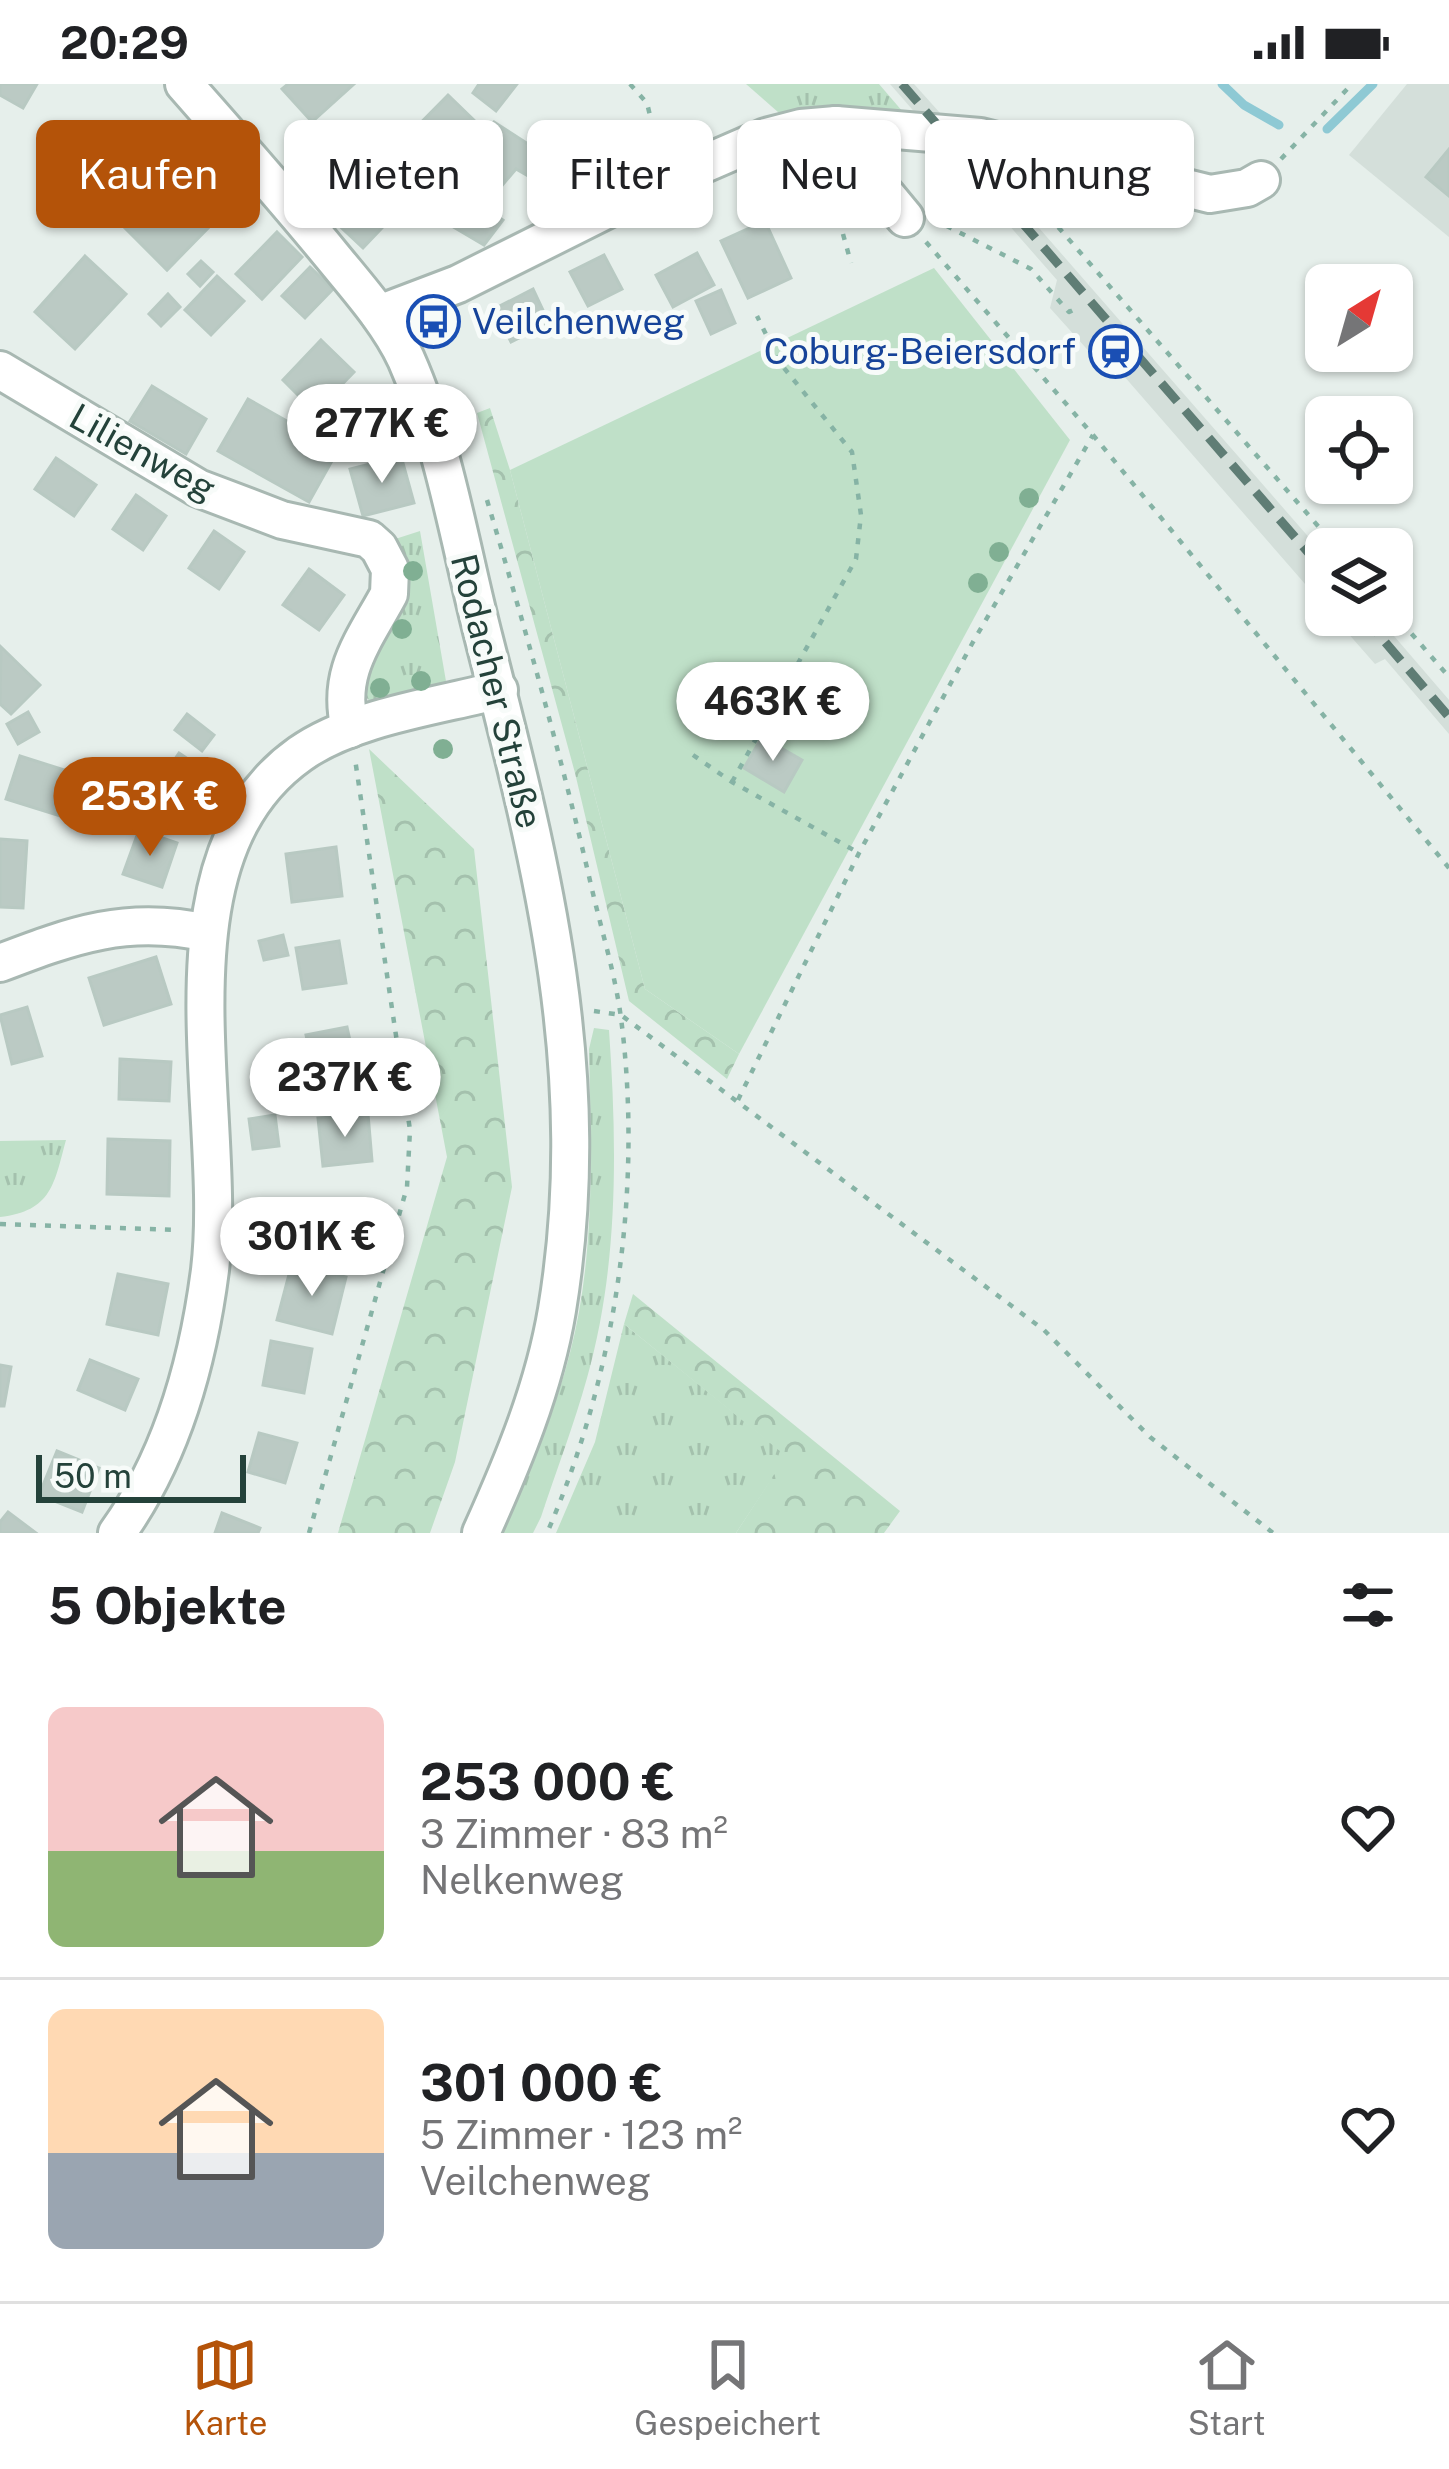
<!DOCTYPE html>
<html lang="de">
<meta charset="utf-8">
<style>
:root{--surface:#fff;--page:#f2f2f2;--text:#202124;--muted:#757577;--line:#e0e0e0;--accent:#b45309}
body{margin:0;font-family:"Public Sans",sans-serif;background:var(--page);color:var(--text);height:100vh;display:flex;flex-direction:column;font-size:45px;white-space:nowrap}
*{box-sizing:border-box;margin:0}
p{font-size:39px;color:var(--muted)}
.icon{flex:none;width:66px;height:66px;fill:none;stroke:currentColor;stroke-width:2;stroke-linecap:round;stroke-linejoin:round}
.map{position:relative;height:1449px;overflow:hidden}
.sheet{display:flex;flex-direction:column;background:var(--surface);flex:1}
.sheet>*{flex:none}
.hud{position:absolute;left:36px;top:36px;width:1377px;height:108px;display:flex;gap:24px}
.needle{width:78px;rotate:37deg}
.tools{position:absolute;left:1305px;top:180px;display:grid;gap:24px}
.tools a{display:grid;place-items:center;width:108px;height:108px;border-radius:18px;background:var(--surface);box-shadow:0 3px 9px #0004;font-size:60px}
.scale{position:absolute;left:36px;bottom:30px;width:210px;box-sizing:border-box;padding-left:12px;border:6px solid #24423a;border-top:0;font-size:33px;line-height:42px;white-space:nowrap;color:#24423a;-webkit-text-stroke:9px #f7fbf9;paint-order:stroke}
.price{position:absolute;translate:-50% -102px;padding:0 27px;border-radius:42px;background:#fff;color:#222;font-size:39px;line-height:78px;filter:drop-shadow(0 3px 6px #0008)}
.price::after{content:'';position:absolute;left:50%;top:72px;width:36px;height:27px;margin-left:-18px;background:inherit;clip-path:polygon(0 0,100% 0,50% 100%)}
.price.selected{background:var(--accent);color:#fff}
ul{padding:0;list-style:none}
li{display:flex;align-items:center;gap:36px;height:300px;padding:0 48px}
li+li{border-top:3px solid var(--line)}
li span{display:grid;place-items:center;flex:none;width:336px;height:240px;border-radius:18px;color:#555}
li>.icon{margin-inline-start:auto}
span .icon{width:144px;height:144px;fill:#fffc;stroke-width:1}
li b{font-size:51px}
h2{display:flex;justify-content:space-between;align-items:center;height:144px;padding:0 48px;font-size:51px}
.chip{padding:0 42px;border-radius:18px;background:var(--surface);box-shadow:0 3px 9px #0004;font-size:42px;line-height:108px}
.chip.selected{background:var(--accent);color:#fff}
.status{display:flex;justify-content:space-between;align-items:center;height:84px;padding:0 60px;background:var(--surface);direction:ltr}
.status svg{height:33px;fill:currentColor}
.tabs{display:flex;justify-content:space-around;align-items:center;height:168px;border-top:3px solid var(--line);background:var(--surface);font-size:33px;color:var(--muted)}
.tabs a{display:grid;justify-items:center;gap:6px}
.tabs .selected{color:var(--accent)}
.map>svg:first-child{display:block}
.built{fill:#d4dfda}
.grass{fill:url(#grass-tufts)}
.forest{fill:url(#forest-crowns)}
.pitch{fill:#bfe0c8}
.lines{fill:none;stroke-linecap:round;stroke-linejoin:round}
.stream{stroke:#8ec9d4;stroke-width:9}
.building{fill:#bbcac4;stroke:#b8c9c2;stroke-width:3}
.minor-casing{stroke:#a8b8b2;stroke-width:42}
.path{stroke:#86b3a5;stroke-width:4.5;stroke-dasharray:6 9;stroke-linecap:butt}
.minor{stroke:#fff;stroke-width:36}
.rail{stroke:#5f7d75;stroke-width:9;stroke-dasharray:24 12;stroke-linecap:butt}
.tree{fill:#80af93}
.labels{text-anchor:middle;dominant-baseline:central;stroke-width:10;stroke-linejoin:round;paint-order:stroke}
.transit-label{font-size:36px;fill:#164399;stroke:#f7fbf9;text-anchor:start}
.street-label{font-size:36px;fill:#24423a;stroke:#f7fbf9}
</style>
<div class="status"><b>20:29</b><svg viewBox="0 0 49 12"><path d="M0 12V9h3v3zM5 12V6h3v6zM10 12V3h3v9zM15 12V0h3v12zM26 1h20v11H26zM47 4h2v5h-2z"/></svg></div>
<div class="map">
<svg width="1449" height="1449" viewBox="0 0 1449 1449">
<defs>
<pattern id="grass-tufts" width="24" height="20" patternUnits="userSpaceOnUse" patternTransform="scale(3)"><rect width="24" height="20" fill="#bfe0c8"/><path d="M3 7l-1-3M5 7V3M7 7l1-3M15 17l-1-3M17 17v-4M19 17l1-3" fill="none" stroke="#a4c1ad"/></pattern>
<pattern id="forest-crowns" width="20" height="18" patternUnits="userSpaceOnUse" patternTransform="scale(3)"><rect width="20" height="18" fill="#bfe0c8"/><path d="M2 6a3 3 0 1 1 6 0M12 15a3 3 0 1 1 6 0" fill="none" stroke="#a4c1ad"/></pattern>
</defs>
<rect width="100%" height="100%" fill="#e6efeb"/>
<g class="built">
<polygon points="890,0 914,0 940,29 918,32"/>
<polygon points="1407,0 1449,0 1449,153 1349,71"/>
<polygon points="964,58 1326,473 1326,524 1103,268 1094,273 1050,224 1057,196 942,65"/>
<polygon points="1332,531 1376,531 1449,616 1449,650 1385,575 1375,580"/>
</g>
<g class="grass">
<polygon points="746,0 879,0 903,28 787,36"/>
<path d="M420 447 447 603 375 621 362 610C366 568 416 534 405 493 402 481 394 469 389 457Z"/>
<path d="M594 944 609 946C617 1061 619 1181 587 1294 574 1341 556 1387 541 1433L533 1449H497C523 1391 555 1331 570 1269 596 1169 591 1066 589 965Z"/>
<path d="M66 1056C54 1100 52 1127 0 1133V1057Z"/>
<polygon points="624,1240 787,1372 736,1449 556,1449 595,1358"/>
</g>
<g class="forest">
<polygon points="490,324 510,386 645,905 739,970 727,995 629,917 575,689 477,329"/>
<polygon points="369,665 474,765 512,1103 455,1378 430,1449 338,1449 447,1073"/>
<polygon points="633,1210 900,1427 884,1449 736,1449 786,1372 624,1240"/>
</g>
<polygon class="pitch" points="934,184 1070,356 739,970 645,905 510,386"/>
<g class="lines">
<g class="stream">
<polyline points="1222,0 1244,21 1279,41"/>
<polyline points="1327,45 1373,0"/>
</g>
</g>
<g class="building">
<polygon points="0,0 37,0 23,24 0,11"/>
<polygon points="288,0 354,0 312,38 282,5"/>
<polygon points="479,0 517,0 496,27 473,9"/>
<polygon points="448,11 480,42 416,108 383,77"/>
<polygon points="494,38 573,89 563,112 516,85 499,105 462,72"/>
<polygon points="164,48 183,64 167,84 148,69"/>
<polygon points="593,52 613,63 596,96 563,78 575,56 587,63"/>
<polygon points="1449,65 1449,112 1426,93"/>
<polygon points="192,70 209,87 191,105 174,87"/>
<polygon points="66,73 100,98 78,126 45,100"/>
<polygon points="383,77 416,108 363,164 331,134"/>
<polygon points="458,79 474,90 465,110 503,136 484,161 428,128"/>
<polygon points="158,84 213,139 167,186 112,131"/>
<polygon points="238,105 255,124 238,140 221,120"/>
<polygon points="765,137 791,194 748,214 721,157"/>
<polygon points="277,148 302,173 262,215 236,190"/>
<polygon points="697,169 714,201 673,223 656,191"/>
<polygon points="604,171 622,205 588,222 570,188"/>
<polygon points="85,172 126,210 75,265 35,228"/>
<polygon points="201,177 213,188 200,202 188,190"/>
<polygon points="310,183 333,205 305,234 282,212"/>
<polygon points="217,192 244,217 211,251 185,226"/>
<polygon points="533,205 549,239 511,258 494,225"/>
<polygon points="721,206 735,239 711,250 696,217"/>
<polygon points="168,210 180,223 161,242 149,230"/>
<polygon points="321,256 354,288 315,328 283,296"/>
<polygon points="152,302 206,335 186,370 130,337"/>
<polygon points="248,315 338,366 309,418 218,367"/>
<polygon points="401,372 414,419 363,432 350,385"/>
<polygon points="56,374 96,401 74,432 35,405"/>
<polygon points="136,411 166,432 143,466 113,445"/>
<polygon points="214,447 244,468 219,505 189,484"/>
<polygon points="309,485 344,511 319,546 283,521"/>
<polygon points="1,563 40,601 11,630 0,620"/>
<polygon points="28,628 39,648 18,660 7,640"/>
<polygon points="187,630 214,651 202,667 175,646"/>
<polygon points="762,653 802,676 784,708 744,684"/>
<polygon points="179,669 213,692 196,717 162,694"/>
<polygon points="20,672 93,695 80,738 6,715"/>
<polygon points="139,746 177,759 162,803 123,790"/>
<polygon points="0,755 27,757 23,824 0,823"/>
<polygon points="336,763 342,812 292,818 286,770"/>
<polygon points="283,851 288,871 264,876 259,857"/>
<polygon points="339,857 346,899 303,905 296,864"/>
<polygon points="156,873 171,920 104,941 89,894"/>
<polygon points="27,923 42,972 12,980 0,931"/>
<polygon points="347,943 358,993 317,1002 306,951"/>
<polygon points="120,975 171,978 169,1017 119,1015"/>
<polygon points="368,1030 372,1077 323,1082 318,1034"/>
<polygon points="275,1031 279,1062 253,1065 249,1035"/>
<polygon points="108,1055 170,1057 169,1112 107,1110"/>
<polygon points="292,1179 346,1193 332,1250 277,1236"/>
<polygon points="118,1190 168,1200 158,1251 107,1240"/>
<polygon points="271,1257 312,1265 304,1309 263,1301"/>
<polygon points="90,1276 138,1295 125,1326 78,1306"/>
<polygon points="0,1281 11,1283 4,1322 0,1322"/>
<polygon points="259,1349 297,1359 285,1399 248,1388"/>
<polygon points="57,1367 99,1384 82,1428 39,1411"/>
<polygon points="8,1428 36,1449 0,1449 0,1438"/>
<polygon points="222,1429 260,1444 258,1449 215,1449"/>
</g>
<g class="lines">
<defs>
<g id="minor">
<path d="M184 0C234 57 284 113 332 172 358 204 388 237 406 275 445 363 460 462 484 555 542 782 596 989 557 1226 544 1304 513 1378 481 1449"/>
<polyline points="836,41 843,59 905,134"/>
<polyline points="379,230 458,200 658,100 766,53 801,44 836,41 980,53 1210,110 1247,104 1261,96"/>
<path d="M0 286 198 404 282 436 369 455 379 464 390 485 389 510C363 558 336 589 350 645"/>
<path d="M0 879C73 851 128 831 207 849"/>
<path d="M117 1449C172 1373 198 1279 210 1186 229 1029 149 777 300 670 352 633 438 622 499 606"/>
</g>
</defs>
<use href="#minor" class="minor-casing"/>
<g class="path">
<polyline points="630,0 647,19 658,65"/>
<polyline points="1281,75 1352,0"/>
<polyline points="1019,98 1338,465"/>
<polyline points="933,135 1031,185 1069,228 1073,226"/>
<polyline points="843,150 851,179"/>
<polyline points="926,158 1093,351 1449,784"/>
<path d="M487 416C525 544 561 671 591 801 601 845 615 889 621 934 643 1105 616 1291 547 1449"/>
<polyline points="1392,527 1449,593"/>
<polyline points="693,671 732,698 859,769"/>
<polyline points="732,698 856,475 861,431 852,368 780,279 757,232"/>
<polyline points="594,927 621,931 1044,1246 1150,1353 1273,1449"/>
<polyline points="738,1016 859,769 973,558 1093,351"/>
<polyline points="0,1140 179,1146"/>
<polyline points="244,1147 394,1146"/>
<polyline points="309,1449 407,1103 410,1046 355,675"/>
</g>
<use href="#minor" class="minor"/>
<g class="rail">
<polyline points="902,0 1326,489"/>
<polyline points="1362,531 1449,633"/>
</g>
</g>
<g class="tree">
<circle cx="701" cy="59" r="10"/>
<circle cx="1029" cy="414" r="10"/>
<circle cx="999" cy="468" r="10"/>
<circle cx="413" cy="487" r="10"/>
<circle cx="978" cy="499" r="10"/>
<circle cx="402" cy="545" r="10"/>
<circle cx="421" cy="597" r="10"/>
<circle cx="380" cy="604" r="10"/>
<circle cx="443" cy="665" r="10"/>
</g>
<defs>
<symbol id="bus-ring" viewBox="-11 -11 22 22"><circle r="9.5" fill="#f7fbf9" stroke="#1a4fb4" stroke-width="1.5"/><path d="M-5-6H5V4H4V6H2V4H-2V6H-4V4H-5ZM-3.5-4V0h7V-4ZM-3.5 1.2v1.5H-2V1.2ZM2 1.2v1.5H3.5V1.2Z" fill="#1a4fb4"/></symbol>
<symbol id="station-ring" viewBox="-11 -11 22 22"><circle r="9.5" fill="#f7fbf9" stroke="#1a4fb4" stroke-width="1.5"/><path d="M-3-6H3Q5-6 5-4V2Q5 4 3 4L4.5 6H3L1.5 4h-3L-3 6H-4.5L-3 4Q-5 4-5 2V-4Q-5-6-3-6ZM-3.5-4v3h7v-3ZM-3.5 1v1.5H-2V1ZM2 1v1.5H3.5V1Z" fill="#1a4fb4"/></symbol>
</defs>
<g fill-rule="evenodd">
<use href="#bus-ring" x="404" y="208" width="59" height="59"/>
<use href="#station-ring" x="1086" y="238" width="59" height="59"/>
</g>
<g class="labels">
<g class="transit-label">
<text x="472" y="237">Veilchenweg</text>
<text x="1076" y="267" text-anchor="end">Coburg-Beiersdorf</text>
</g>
<g class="street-label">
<text transform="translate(143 368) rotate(29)">Lilienweg</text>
<text transform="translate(497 607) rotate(76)">Rodacher Straße</text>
</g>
</g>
</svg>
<div class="tools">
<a><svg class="needle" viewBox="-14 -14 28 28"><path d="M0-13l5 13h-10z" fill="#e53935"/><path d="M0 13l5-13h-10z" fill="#757577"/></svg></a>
<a><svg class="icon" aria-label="locate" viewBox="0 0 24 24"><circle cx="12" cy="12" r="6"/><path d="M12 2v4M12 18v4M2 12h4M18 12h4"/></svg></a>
<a><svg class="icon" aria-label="layers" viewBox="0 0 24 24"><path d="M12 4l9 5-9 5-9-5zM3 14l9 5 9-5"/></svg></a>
</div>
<div class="scale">50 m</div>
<b class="price" style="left:382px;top:402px">277K €</b>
<b class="price" style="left:773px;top:680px">463K €</b>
<b class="price selected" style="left:150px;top:775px">253K €</b>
<b class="price" style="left:345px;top:1056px">237K €</b>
<b class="price" style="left:312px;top:1215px">301K €</b>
<div class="hud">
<a class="chip selected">Kaufen</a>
<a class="chip">Mieten</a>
<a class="chip">Filter</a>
<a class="chip">Neu</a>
<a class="chip">Wohnung</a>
</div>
</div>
<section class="sheet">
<h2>5 Objekte<svg class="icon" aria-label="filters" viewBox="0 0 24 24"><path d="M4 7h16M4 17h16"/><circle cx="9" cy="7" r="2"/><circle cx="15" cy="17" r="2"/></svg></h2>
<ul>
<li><span style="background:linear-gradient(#f6c9c9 60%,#8fb573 0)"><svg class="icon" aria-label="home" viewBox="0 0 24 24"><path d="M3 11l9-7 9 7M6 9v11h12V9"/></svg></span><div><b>253 000 €</b><p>3 Zimmer · 83 m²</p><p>Nelkenweg</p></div><svg class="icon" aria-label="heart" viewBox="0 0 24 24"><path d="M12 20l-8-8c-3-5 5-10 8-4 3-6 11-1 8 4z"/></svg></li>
<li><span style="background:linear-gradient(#ffd9b3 60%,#9aa5b1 0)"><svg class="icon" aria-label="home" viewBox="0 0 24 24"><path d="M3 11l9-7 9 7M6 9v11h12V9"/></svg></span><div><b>301 000 €</b><p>5 Zimmer · 123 m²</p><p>Veilchenweg</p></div><svg class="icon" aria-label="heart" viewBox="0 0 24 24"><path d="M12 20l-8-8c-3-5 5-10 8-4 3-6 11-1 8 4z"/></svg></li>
</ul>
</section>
<nav class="tabs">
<a class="selected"><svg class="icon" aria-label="map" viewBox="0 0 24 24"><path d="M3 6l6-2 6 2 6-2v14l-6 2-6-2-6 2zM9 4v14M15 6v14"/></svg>Karte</a>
<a><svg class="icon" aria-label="saved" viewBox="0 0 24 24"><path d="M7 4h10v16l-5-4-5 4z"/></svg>Gespeichert</a>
<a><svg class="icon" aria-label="home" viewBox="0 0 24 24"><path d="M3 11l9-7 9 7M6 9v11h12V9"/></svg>Start</a>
</nav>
